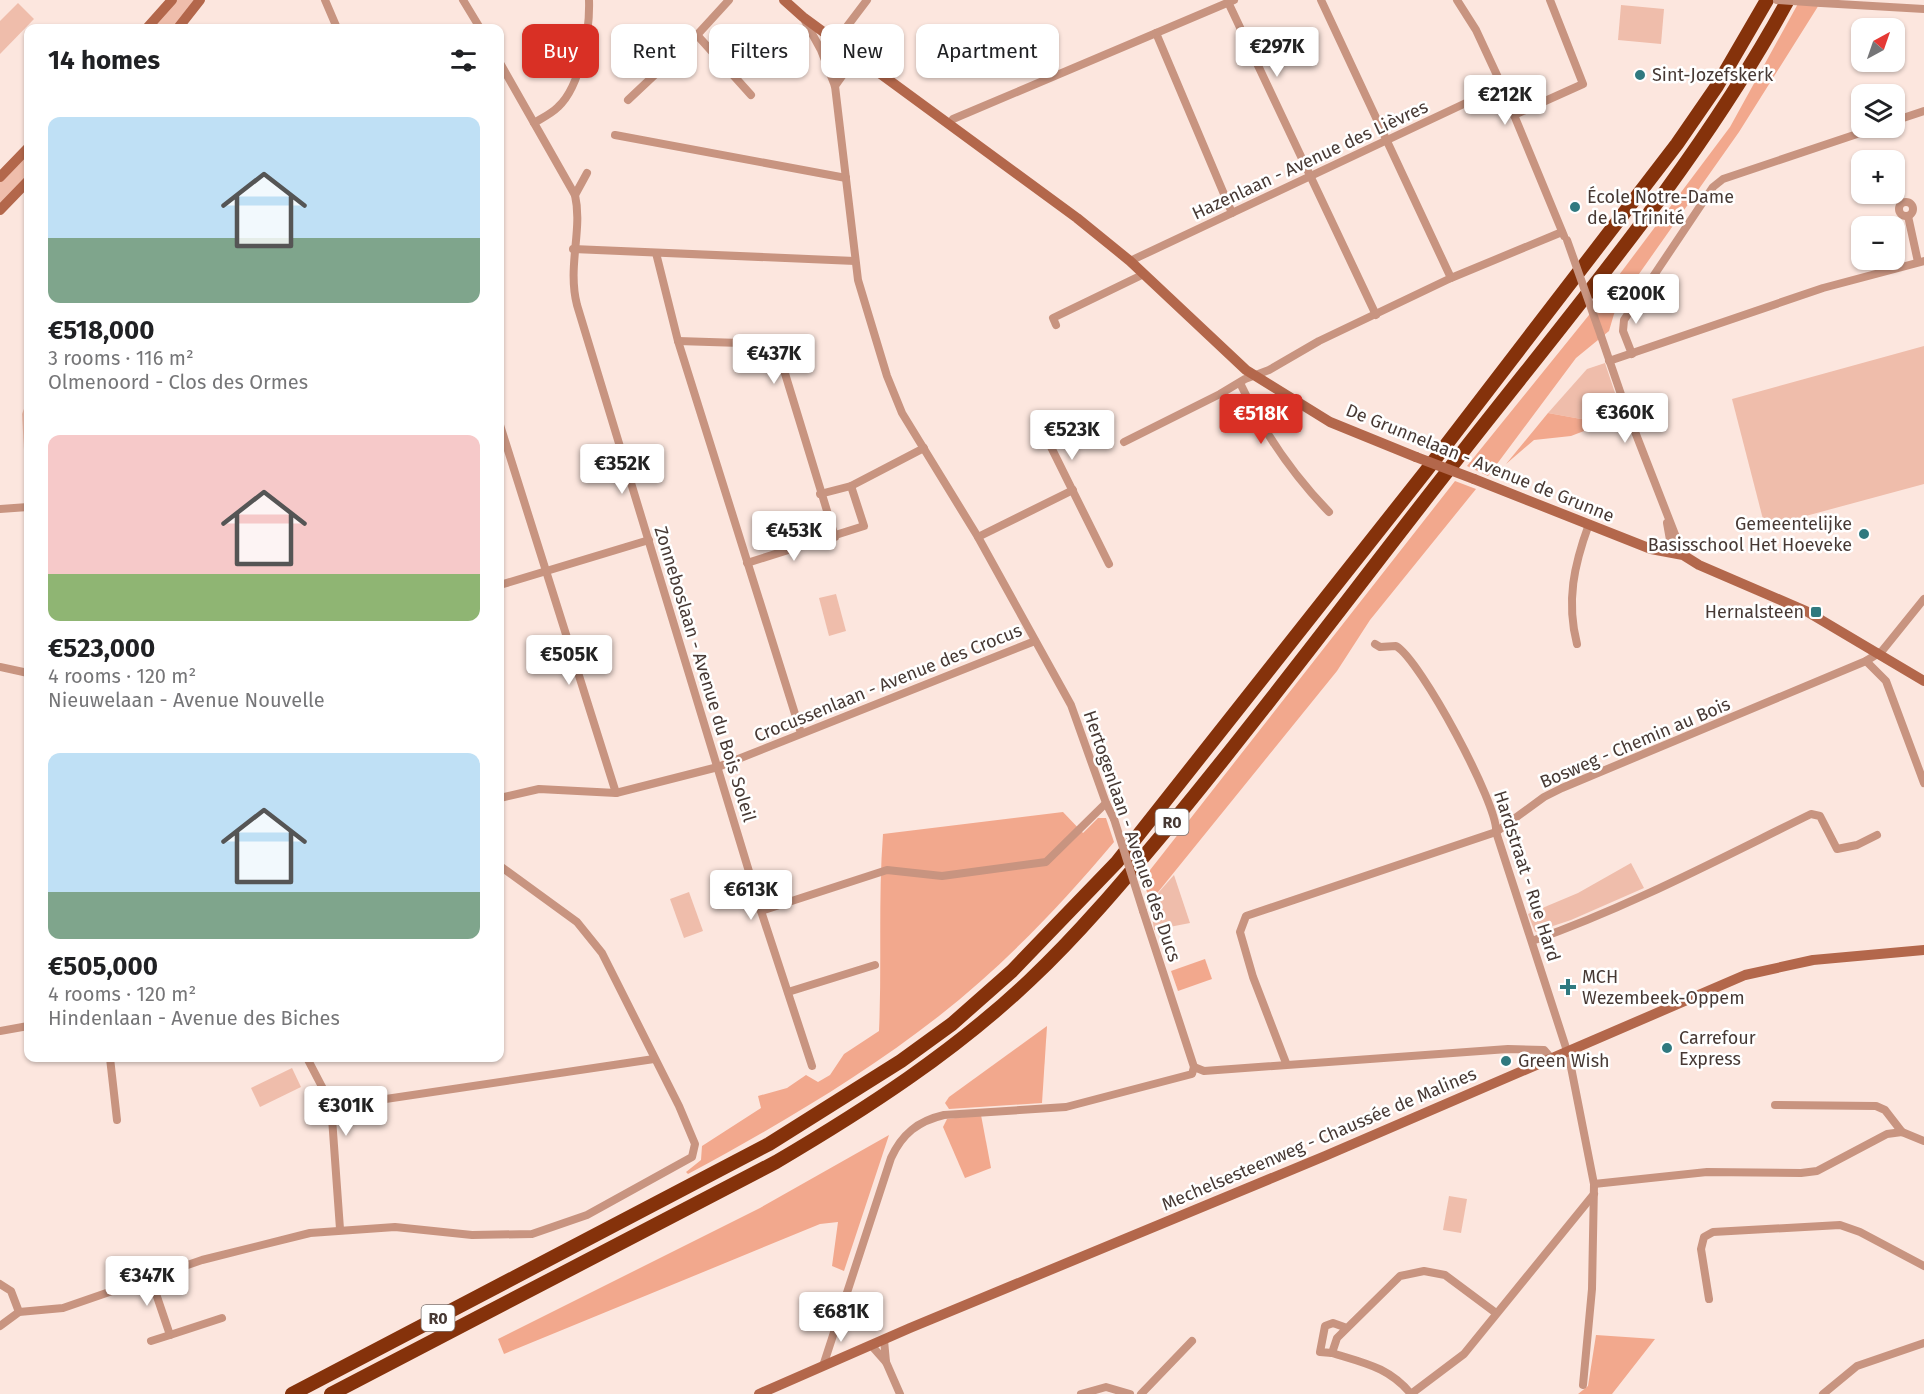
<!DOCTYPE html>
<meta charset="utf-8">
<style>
:root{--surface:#fff;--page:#f6f6f6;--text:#202124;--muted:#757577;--accent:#d93025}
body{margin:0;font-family:"Fira Sans",sans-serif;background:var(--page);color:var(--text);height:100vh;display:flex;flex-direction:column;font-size:22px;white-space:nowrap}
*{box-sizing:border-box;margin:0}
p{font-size:20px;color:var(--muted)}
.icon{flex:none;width:33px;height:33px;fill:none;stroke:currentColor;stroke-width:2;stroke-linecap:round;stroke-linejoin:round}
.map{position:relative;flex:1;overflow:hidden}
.sheet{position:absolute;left:24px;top:24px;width:480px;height:1038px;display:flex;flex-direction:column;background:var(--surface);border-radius:12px;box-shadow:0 2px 4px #0004}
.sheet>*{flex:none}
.top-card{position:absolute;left:522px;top:24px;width:570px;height:54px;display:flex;gap:12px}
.needle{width:39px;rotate:40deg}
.buttons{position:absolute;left:1851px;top:18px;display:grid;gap:12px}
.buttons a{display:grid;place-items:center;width:54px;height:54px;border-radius:12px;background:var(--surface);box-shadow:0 2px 4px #0004;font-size:30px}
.price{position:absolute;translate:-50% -51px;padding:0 14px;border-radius:6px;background:#fff;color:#222;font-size:20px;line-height:39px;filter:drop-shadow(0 2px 3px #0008)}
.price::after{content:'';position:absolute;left:50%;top:36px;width:18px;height:14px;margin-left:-9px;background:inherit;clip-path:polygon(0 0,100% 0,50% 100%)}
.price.selected{background:var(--accent);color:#fff}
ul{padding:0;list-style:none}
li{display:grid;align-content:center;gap:12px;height:318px;padding:0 24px}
li span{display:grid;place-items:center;height:186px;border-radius:12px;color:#555}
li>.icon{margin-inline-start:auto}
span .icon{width:108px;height:108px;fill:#fffc;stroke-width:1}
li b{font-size:26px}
h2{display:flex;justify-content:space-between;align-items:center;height:72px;padding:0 24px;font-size:26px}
.pill{padding:0 21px;border-radius:12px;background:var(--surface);box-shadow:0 2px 4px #0004;font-size:21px;line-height:54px}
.pill.selected{background:var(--accent);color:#fff}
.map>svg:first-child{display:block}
.green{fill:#efbdab}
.forest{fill:#f2a88d}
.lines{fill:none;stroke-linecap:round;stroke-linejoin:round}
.street{stroke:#c89480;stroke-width:8}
.secondary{stroke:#b3674b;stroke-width:10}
.highway{stroke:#85320b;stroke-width:14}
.street-bridge{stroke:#c89480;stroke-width:8}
.secondary-bridge{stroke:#b3674b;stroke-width:10}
.poi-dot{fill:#30797f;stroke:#fff;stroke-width:2}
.labels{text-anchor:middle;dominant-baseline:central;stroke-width:5;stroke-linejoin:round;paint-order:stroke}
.shield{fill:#fff;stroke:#7e7471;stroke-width:1.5}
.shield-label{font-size:16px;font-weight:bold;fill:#473934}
.poi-label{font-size:18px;fill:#473934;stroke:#fff;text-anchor:start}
.street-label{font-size:18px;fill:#473934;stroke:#fff}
</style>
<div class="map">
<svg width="1924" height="1394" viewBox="0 0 1924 1394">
<rect width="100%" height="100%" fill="#fce6de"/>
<g class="green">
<polygon points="175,0 197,0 174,28 150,28"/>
<polygon points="18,3 34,19 0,54 0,21"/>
<polygon points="1621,5 1664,9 1661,44 1618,40"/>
<polygon points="28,152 28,177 0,207 0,181"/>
<polygon points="1924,346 1924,484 1765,527 1732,399"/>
<polygon points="1605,363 1620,408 1581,419 1548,413 1587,369"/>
<polygon points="28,398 28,503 27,504 22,414"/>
<polygon points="836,594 846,631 829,636 819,598"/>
<polygon points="1631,863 1644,888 1571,920 1535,932 1528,914 1578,893"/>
<polygon points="1174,875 1190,923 1154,930 1150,902"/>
<polygon points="689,892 703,931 684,938 670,899"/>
<polygon points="292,1068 301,1087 260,1107 251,1088"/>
<polygon points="1449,1196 1467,1199 1461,1233 1443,1230"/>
</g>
<g class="forest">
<polygon points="1800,0 1822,0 1739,132 1627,291 1614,314 1609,331 1576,358 1488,476 1467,466 1589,315 1730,127"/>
<polygon points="1620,408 1623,416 1571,436 1534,440 1506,464 1548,413 1581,419"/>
<polygon points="1455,481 1476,489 1370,620 1337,671 1150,902 1143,879"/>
<path d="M1063 812 1083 833 1098 818H1106L1114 842C1061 905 1004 965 939 1016 861 1077 775 1127 688 1174L686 1172 701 1160 702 1146 761 1108 758 1096 787 1088 806 1075 818 1082 830 1075 844 1054 879 1031C882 965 878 900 883 834Z"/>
<polygon points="1205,959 1212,979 1178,991 1171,971"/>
<polygon points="1047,1026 1042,1103 949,1109 945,1103 949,1097"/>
<polygon points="981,1115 991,1168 965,1178 943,1127 947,1119"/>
<polygon points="889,1135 844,1271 832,1266 838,1222 820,1224 504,1354 498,1339 760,1208"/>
<polygon points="1596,1335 1655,1339 1612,1394 1578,1394 1588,1386"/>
</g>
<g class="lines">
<g class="street">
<polyline points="325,0 337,28"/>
<polyline points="463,0 480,28"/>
<polyline points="1321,0 1451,278"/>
<polyline points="1457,0 1476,30 1502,86 1564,236"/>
<polyline points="1228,2 1376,315"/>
<polyline points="1821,3 1924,9"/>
<polyline points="804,19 821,50 835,86 858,280 887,376 902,413 978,537 1071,705 1106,803 1114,819"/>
<polyline points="1156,33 1232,213"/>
<polyline points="697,35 751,95"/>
<polyline points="836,41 867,0"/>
<path d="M500 63 575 195C583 230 567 266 577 305L761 911 812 1066"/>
<polyline points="835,86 857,55"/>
<polyline points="628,100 697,35 729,0"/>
<polyline points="1514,115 1583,84 1550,0"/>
<polyline points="1894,121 1924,111"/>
<path d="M534 123C542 118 551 114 558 107 581 86 590 30 589 0"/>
<polyline points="949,124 953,119 1234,0"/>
<polyline points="615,135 846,178"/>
<polyline points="575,195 587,173"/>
<circle cx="1906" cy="209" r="7"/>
<polyline points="1908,216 1918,262"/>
<polyline points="573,249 855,261"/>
<polyline points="656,253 678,341 801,733"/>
<polyline points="1130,261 1502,86"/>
<polyline points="1056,325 1053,318 1144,274"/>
<polyline points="1601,336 1625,406 1683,555"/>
<polyline points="678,341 776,344 835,537"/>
<polyline points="1632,354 1623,331 1624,320 1713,187 1723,179 1875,128"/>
<polyline points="1609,361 1823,288 1924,261"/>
<path d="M1240 383C1262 429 1293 475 1329 512"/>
<polyline points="500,425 616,793"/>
<polyline points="1124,442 1220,394 1245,379 1269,370 1319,341 1451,278 1562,232"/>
<polyline points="1049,443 1109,564"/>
<polyline points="820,494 851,486 924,448"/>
<polyline points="0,509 28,507"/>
<polyline points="1667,523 1672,551"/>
<polyline points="978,537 1073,490"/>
<polyline points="747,563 864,526 851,486"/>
<polyline points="500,585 649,540"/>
<path d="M1375 644 1380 647 1396 646C1420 659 1499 806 1496 832L1569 1057 1594 1184 1592 1289 1583 1385"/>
<path d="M1577 644C1566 601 1574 565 1589 524"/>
<polyline points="1866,661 1886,681 1924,783"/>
<polyline points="0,667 28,673"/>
<polyline points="500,798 539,789 616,793 718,767 1035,641"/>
<polyline points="761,911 887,870 942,876 1046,862 1106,803"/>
<polyline points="1143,911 1194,1067 1204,1071 1508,1049 1544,1050 1551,1058"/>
<path d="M1532 941C1629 907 1719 859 1811 814L1820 816 1837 849 1857 845 1877 835"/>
<polyline points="788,992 875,965"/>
<polyline points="0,1031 28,1026"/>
<polyline points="110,1058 117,1120"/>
<polyline points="307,1058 331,1104 340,1229"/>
<polyline points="1286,1063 1253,977 1240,932 1246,916 1496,832 1544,797 1562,788 1866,661 1882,651 1924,599"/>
<polyline points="1775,1105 1876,1106 1885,1110 1902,1132"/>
<polyline points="332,1107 654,1059"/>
<polyline points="1594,1184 1707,1172 1801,1173 1817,1171 1887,1134 1902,1132 1924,1141"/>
<polyline points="150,1276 170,1335 151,1341"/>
<polyline points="0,1284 11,1291 19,1312"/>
<polyline points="1709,1299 1701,1249 1704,1237 1713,1232 1840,1225 1860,1232 1924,1266"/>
<polyline points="0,1326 19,1312 63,1308 202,1260 310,1233 395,1227 472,1235 532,1234 587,1215 692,1157 695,1144 679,1106 602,953 577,922 500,866"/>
<polyline points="1347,1328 1333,1323 1325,1326 1320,1352 1332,1353 1337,1338 1400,1276 1424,1271 1445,1275 1496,1313"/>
<polyline points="170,1335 222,1318"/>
<polyline points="884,1340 886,1362"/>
<polyline points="871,1345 886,1362 900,1394"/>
<path d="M1332 1353C1364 1363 1389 1367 1411 1394"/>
<path d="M823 1366 891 1158C902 1134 918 1121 944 1115L1066 1107 1192 1074 1194 1067"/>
<polyline points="1081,1394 1106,1387 1130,1394"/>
<polyline points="1141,1394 1192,1341"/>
<polyline points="1411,1394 1464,1354 1594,1194"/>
<polyline points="1823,1394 1857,1366 1924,1343"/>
</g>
<g class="secondary">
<polyline points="784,0 803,17 1077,218 1130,261 1246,370 1330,422 1416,457"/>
<polyline points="147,28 172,0"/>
<polyline points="178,28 200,0"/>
<polyline points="0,177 28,148"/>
<polyline points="0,210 28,181"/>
<polyline points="1474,479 1651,549 1683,555 1699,565 1806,611 1924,681"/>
<polyline points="759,1394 910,1328 1325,1156 1745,975 1813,960 1924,950"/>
</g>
<g class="highway">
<polyline points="292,1394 769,1144 901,1061 952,1024 1012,971 1117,862 1426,471 1677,144 1717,86 1767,0"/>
<path d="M331 1394 776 1162C866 1109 954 1052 1030 980 1083 930 1129 874 1176 818 1270 704 1359 584 1450 468 1568 316 1696 169 1788 0"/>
</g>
<g class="street-bridge">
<polyline points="1777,0 1821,3"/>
<polyline points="1567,240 1601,336"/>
<polyline points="1114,819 1143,911"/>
</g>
<polyline class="secondary-bridge" points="1416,457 1474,479"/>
</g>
<g class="poi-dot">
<circle cx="1640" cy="75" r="6"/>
<circle cx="1575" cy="207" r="6"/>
<circle cx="1864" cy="534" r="6"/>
<rect x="1810" y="606" width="12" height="12" rx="3"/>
<path d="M1565 978h6v6h6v6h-6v6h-6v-6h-6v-6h6z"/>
<circle cx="1667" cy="1048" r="6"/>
<circle cx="1506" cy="1061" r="6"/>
</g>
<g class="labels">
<g class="shield">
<rect x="1155.5" y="809" width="33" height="26" rx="4.5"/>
<rect x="421.5" y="1305" width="33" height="26" rx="4.5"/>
</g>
<g class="shield-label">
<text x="1172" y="822">R0</text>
<text x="438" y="1318">R0</text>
</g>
<g class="poi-label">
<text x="1652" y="75">Sint-Jozefskerk</text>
<text x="1587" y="197">École Notre-Dame<tspan x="1587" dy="21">de la Trinité</tspan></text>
<text x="1852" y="524" text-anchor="end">Gemeentelijke<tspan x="1852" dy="21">Basisschool Het Hoeveke</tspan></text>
<text x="1804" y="612" text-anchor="end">Hernalsteen</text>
<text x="1582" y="977">MCH<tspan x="1582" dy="21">Wezembeek-Oppem</tspan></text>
<text x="1679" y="1038">Carrefour<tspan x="1679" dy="21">Express</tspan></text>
<text x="1518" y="1061">Green Wish</text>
</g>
<g class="street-label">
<text transform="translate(1310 160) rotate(-25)">Hazenlaan - Avenue des Lièvres</text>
<text transform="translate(1480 463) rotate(22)">De Grunnelaan - Avenue de Grunne</text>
<text transform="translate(705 674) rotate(73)">Zonneboslaan - Avenue du Bois Soleil</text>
<text transform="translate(888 683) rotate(-22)">Crocussenlaan - Avenue des Crocus</text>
<text transform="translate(1635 743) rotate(-23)">Bosweg - Chemin au Bois</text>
<text transform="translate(1132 836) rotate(71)">Hertogenlaan - Avenue des Ducs</text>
<text transform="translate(1527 876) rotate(72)">Hardstraat - Rue Hard</text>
<text transform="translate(1319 1139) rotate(-23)">Mechelsesteenweg - Chaussée de Malines</text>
</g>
</g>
</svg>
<div class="buttons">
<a><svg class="needle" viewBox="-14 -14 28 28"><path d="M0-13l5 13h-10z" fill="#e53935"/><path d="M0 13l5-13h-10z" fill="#757577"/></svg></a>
<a><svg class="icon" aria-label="layers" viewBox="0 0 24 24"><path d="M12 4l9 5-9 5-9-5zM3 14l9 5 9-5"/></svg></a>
<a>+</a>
<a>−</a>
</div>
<b class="price" style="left:1277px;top:78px">€297K</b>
<b class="price" style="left:1505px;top:126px">€212K</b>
<b class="price" style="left:1636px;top:325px">€200K</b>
<b class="price" style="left:774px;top:385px">€437K</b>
<b class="price" style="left:1625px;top:444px">€360K</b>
<b class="price selected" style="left:1261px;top:445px">€518K</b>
<b class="price" style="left:1072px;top:461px">€523K</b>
<b class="price" style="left:622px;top:495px">€352K</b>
<b class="price" style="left:794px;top:562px">€453K</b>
<b class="price" style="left:569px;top:686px">€505K</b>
<b class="price" style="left:751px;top:921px">€613K</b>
<b class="price" style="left:346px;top:1137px">€301K</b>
<b class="price" style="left:147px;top:1307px">€347K</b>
<b class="price" style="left:841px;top:1343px">€681K</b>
<div class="top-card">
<a class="pill selected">Buy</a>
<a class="pill">Rent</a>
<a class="pill">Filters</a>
<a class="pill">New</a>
<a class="pill">Apartment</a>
</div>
<section class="sheet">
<h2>14 homes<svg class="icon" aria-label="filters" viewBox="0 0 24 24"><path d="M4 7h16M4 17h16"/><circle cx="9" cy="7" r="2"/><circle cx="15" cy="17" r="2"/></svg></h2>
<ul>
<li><span style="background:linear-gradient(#bfe0f5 65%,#7fa58c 0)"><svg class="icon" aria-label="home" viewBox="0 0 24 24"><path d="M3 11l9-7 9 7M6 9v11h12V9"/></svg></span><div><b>€518,000</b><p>3 rooms · 116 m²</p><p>Olmenoord - Clos des Ormes</p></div></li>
<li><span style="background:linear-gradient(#f6c9c9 75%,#8fb573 0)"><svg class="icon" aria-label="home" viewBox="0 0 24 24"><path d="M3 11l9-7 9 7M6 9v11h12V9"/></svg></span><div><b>€523,000</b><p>4 rooms · 120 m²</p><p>Nieuwelaan - Avenue Nouvelle</p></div></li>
<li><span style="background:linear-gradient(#bfe0f5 75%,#7fa58c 0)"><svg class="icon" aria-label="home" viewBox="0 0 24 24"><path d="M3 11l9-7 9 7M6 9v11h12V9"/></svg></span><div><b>€505,000</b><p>4 rooms · 120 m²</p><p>Hindenlaan - Avenue des Biches</p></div></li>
</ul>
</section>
</div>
